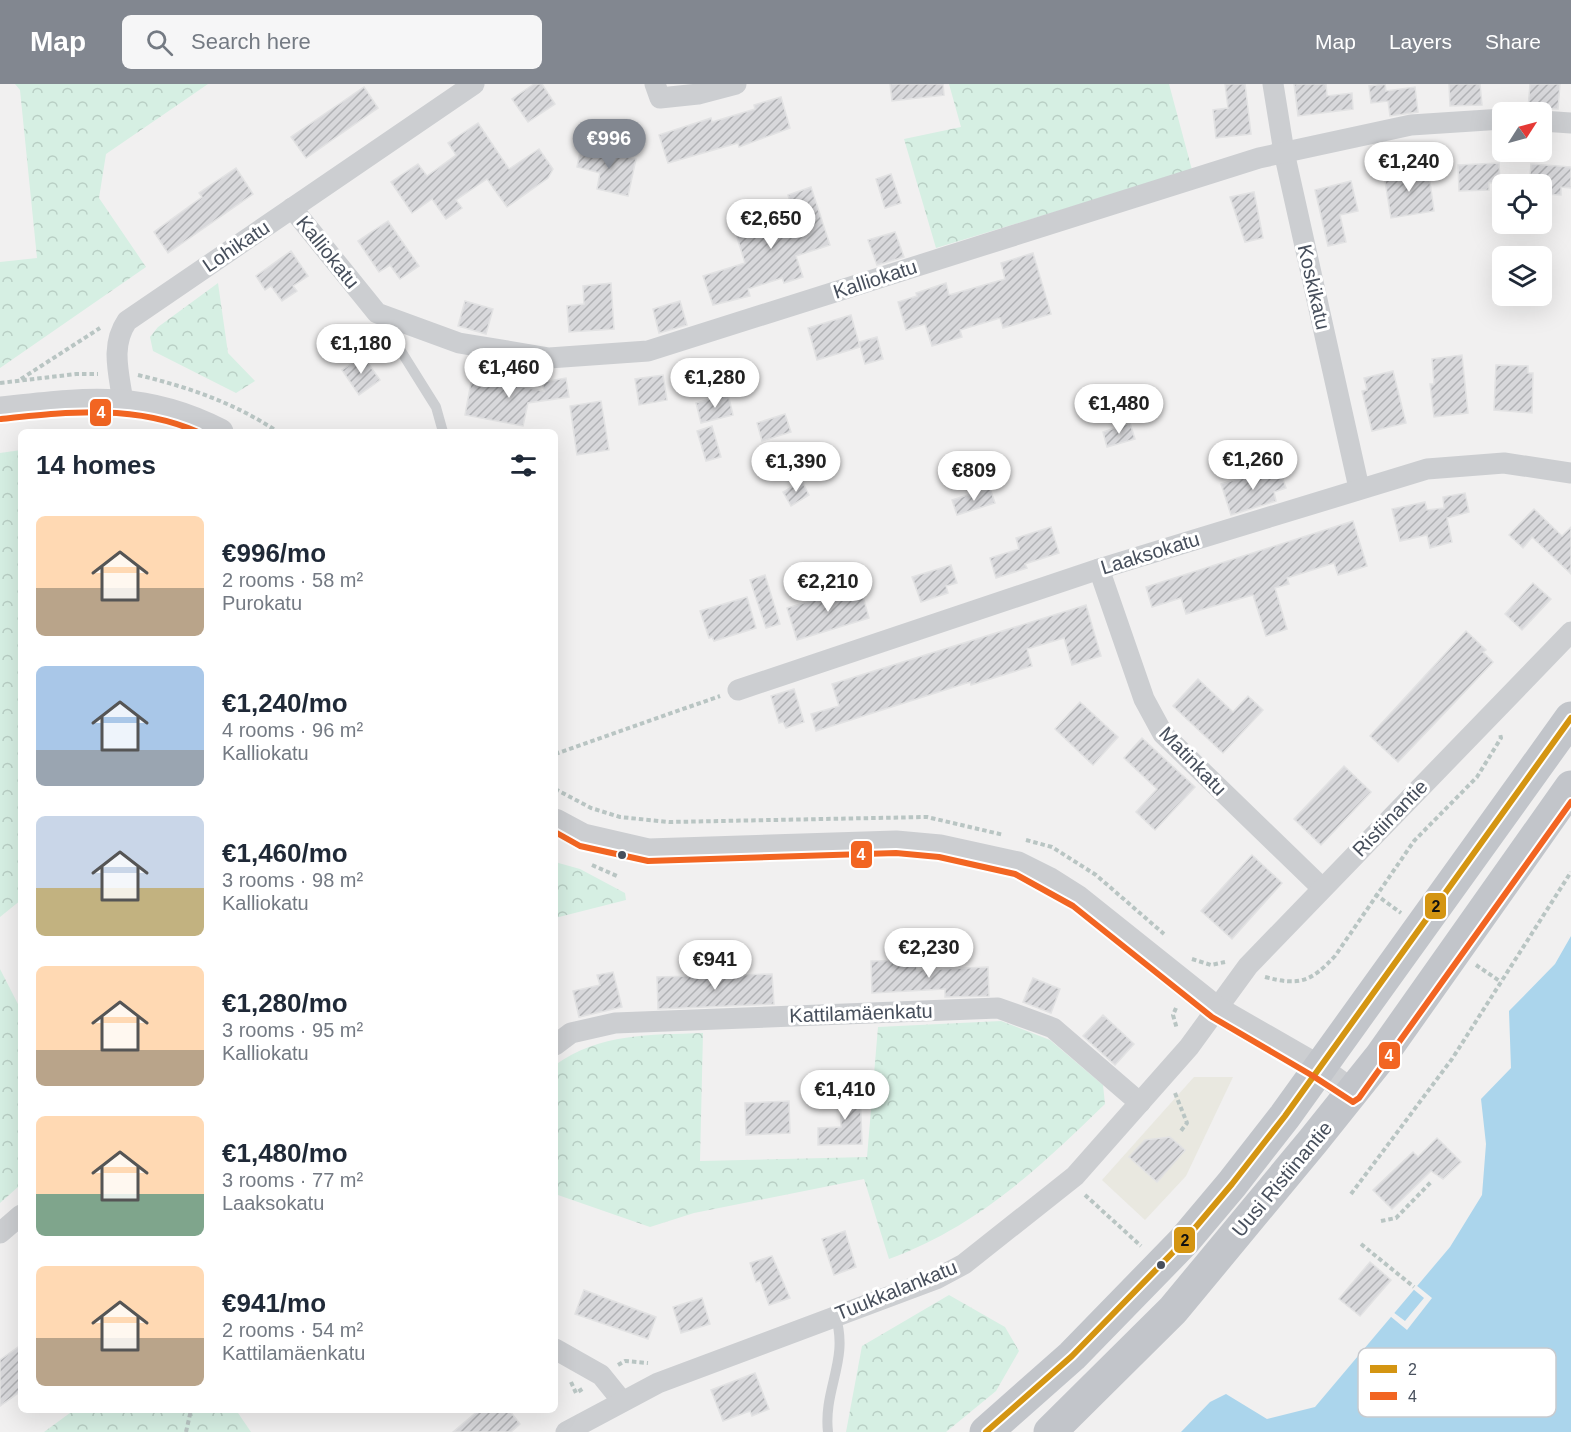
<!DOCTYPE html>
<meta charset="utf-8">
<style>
:root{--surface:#fff;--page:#f6f6f7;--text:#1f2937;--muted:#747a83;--accent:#828790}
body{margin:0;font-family:Helvetica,sans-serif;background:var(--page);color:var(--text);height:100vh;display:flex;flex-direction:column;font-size:22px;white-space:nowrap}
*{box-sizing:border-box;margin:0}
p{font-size:20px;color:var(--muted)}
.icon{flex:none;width:33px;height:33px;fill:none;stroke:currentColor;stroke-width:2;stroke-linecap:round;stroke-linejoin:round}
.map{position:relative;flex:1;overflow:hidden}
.panel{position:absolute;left:18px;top:345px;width:540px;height:984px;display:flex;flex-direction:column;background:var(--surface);border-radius:9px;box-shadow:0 6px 24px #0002}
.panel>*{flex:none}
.needle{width:39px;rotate:54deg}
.fabs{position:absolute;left:1492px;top:18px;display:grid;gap:12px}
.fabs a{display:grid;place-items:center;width:60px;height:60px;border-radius:9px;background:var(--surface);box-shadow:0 6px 24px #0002;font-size:30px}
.price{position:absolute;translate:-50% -51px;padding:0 14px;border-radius:21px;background:#fff;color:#222;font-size:20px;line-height:39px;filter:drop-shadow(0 2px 3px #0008)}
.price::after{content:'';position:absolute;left:50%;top:36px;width:18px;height:14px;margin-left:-9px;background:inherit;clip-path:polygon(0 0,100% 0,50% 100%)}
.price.current{background:var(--accent);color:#fff}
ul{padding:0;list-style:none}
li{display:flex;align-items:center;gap:18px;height:150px;padding:0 18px}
li span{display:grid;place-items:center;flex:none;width:168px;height:120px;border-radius:9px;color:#555}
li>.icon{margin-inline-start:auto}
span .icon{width:72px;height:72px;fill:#fffc;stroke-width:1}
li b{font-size:26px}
h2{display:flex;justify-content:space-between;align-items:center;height:72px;padding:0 18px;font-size:26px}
header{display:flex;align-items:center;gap:36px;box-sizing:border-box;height:84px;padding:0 30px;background:var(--accent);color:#fff}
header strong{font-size:28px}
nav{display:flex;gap:33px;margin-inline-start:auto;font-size:21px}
.search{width:420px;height:54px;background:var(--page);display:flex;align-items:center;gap:15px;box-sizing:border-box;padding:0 21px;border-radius:9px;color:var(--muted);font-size:22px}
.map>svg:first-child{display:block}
.commercial{fill:#e9e8e0}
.forest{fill:url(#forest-crowns)}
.water{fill:#abd5ec}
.pier{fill:#f1f0f0}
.building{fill:url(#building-hatch);stroke:#e2e2e3;stroke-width:1.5}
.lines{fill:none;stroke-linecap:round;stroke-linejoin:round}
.path{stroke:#b9c5c3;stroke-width:4;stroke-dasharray:4.5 3;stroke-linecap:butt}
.service{stroke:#ccced1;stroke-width:10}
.minor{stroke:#ccced1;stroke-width:21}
.tertiary{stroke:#ccced1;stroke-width:27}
.trunk{stroke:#c2c5ca;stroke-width:33}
.bus-1-casing{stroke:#fff;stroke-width:10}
.bus-2-casing{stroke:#fff;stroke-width:10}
.bus-1{stroke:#d49512;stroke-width:6}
.bus-2{stroke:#f26522;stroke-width:6}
.bus-dot{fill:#474f5c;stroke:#fff;stroke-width:2}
.labels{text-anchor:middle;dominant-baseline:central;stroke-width:6;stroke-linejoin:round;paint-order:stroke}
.street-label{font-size:20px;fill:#474f5c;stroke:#fff}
.key{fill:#fff;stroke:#c8cace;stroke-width:1.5}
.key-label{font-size:16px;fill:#474f5c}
.line-badge{stroke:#fff;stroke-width:2}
.badge-label{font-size:16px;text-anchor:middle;font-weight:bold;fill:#fff}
.pale-badge-label{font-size:16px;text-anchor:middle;font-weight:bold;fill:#111}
</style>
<header>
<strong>Map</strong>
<div class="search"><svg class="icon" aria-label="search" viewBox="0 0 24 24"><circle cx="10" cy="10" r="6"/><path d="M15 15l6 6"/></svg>Search here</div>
<nav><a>Map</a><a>Layers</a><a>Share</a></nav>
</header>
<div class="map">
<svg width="1571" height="1348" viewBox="0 0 1571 1348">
<defs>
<pattern id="forest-crowns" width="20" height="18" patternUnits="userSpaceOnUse" patternTransform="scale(1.5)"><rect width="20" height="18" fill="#d6efe3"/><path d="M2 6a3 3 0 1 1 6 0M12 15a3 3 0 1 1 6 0" fill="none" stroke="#b9cfc5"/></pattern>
<pattern id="building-hatch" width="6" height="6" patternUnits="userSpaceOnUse" patternTransform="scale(1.5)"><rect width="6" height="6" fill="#d8d8db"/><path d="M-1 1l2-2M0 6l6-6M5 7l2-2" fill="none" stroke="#b1b2b5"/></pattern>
</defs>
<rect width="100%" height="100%" fill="#f1f0f0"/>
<polygon class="commercial" points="1194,993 1233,993 1186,1092 1145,1136 1102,1096"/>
<g class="forest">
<polygon points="15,0 208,0 106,70 99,114 146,183 0,284 0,178 37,174 20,6"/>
<polygon points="949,0 1169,0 1192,86 936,164 904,55 961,43"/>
<polygon points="218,199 228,269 255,297 236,309 153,267 150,253 158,243"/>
<polygon points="21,366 21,816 0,833 0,369"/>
<polygon points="555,778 580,785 625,809 626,816 555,834"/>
<polygon points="0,885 21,926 21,1080 18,1103 0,1119"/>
<path d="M1001 937 1050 956 1103 1001 1105 1020C1038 1085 978 1142 889 1175L864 1095 694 1129 650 1143 555 1110V981C600 949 650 951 703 949L700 1077 867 1073 878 943Z"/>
<polygon points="949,1211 1005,1243 1019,1267 996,1307 946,1348 846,1348 862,1262"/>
<polygon points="74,1326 236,1326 251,1348 44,1348"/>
</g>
<polygon class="water" points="1571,852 1571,1348 1181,1348 1210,1318 1226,1310 1267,1335 1315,1323 1450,1163 1482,1111 1486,1060 1481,1015 1511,984 1509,927 1555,880"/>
<polygon class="pier" points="1416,1201 1432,1214 1407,1246 1390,1232 1393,1228 1405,1237 1424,1214 1413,1205"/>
<g class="building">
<polygon points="534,0 542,0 555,20 528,38 512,15"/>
<polygon points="890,0 943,0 944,11 892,17"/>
<polygon points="1225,0 1245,0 1251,50 1216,54 1213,26 1228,24"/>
<polygon points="1294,0 1326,0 1327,12 1352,9 1353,25 1298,32"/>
<polygon points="1385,0 1386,7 1415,3 1418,28 1390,32 1388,17 1371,19 1369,2"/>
<polygon points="1449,0 1480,0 1482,21 1450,22"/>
<polygon points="1530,0 1560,0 1558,25 1528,24"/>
<polygon points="364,3 378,24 306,74 291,53"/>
<polygon points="781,13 790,44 739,63 738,59 668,79 659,51 711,34 712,38 755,25 754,21"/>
<polygon points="478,39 509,85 539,65 553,85 548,94 507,123 487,95 456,116 462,124 446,135 432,115 412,129 391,98 418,80 427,92 456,71 448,59"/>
<polygon points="581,63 636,75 628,112 597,105 600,89 577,83"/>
<polygon points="1499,79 1500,98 1489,99 1489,106 1459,107 1458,81"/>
<polygon points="1531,80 1571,83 1571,104 1561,103 1561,111 1542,110 1542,100 1529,100"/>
<polygon points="236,84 253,110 168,169 154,148 202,113 199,109"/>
<polygon points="1428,84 1434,127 1391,134 1384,91"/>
<polygon points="891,90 901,119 885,124 876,95"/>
<polygon points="1351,97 1358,127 1340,131 1346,158 1328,162 1315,106"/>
<polygon points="811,103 830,161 796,172 803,193 784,199 782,194 748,205 750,212 713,221 703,192 745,179 731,134 746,129 751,146 794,133 788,111"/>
<polygon points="1254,108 1263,154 1245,158 1230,113"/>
<polygon points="388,137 419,182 400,195 390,181 379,188 358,157"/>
<polygon points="895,148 904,173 877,181 868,156"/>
<polygon points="291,167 308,192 293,202 297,207 282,217 271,202 265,206 256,192"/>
<polygon points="1033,169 1051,230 1003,244 1000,234 960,246 962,253 932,262 925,240 906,246 898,218 917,212 916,209 946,199 949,211 1005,195 1001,179"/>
<polygon points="611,199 614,245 569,248 567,222 584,220 583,202"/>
<polygon points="465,217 493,225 486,250 458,242"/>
<polygon points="680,217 687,241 659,249 653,225"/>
<polygon points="851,231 860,263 817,276 808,244"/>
<polygon points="877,253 883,275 865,280 859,258"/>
<polygon points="1462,271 1468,329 1434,333 1430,300 1434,300 1432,275"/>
<polygon points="363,272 380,296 359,311 342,286"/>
<polygon points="1496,281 1528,282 1528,289 1533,289 1532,329 1494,326"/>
<polygon points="1393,287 1406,339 1372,347 1362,307 1367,306 1364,294"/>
<polygon points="663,291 667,316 639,321 635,295"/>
<polygon points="472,293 544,307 542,298 566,294 569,313 528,319 523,342 465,331"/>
<polygon points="728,310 733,331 701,339 696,319"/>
<polygon points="601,317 609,366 577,371 570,322"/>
<polygon points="785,330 791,348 762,357 757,339"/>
<polygon points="1130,339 1135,355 1107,363 1103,348"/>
<polygon points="712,342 721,373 706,377 697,347"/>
<polygon points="1266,386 1268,390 1280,386 1286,404 1274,408 1276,417 1231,431 1221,400"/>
<polygon points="802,397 809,411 791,422 783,408"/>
<polygon points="990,404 995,419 957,431 952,416"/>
<polygon points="1465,409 1469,428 1447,434 1452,458 1430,464 1427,451 1400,457 1392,425 1425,418 1427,426 1444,424 1443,413"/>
<polygon points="1534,425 1562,452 1571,443 1571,490 1532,453 1523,464 1509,451"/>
<polygon points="1353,437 1367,482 1338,491 1334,479 1287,494 1289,500 1275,504 1287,545 1266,552 1253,511 1186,530 1181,514 1152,523 1146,503"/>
<polygon points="1051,443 1059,469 1025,480 1027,484 996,494 990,474 1019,465 1016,454"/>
<polygon points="951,481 957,499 946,502 948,509 921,518 912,493"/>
<polygon points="765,491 780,540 766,544 750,496"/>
<polygon points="1533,499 1551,515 1522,546 1505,530"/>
<polygon points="860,502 869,534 797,556 787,524"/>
<polygon points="747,513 756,544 714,557 712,553 709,554 700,527"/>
<polygon points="1086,521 1101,572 1072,581 1064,554 1027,565 1032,582 971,601 970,598 816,647 811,630 839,622 832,600"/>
<polygon points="1466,547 1486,566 1483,568 1493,578 1398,678 1370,652"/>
<polygon points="1198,595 1233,628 1248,612 1263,626 1223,669 1173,622"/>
<polygon points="794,605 804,638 786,644 783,638 779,639 771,612"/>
<polygon points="1080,618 1118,653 1093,681 1055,645"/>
<polygon points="1142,654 1195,703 1155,746 1136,728 1157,705 1124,674"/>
<polygon points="1344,682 1371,708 1321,761 1294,735"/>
<polygon points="1252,771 1282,799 1232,855 1201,827"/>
<polygon points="916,876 917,886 988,883 989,912 945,913 945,905 872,909 871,877"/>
<polygon points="613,888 622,923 579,933 573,907 600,901 597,891"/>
<polygon points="772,890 774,920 658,925 657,893"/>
<polygon points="1033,894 1060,905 1051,929 1023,918"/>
<polygon points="1103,931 1134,960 1115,981 1083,952"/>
<polygon points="840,1004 860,1004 862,1060 818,1061 818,1044 841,1043"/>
<polygon points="789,1017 790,1049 746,1051 745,1019"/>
<polygon points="1170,1053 1185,1066 1157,1098 1129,1073 1145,1056"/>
<polygon points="1437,1054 1461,1078 1443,1095 1431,1087 1392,1125 1373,1106 1413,1068 1418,1073"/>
<polygon points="845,1147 856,1183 834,1191 822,1155"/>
<polygon points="772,1172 790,1214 769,1221 760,1196 756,1198 750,1179"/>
<polygon points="1370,1178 1391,1196 1360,1232 1339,1215"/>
<polygon points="584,1206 656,1233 648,1255 575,1230"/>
<polygon points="702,1214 710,1240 681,1249 673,1223"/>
<polygon points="21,1261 21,1307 0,1322 0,1276"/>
<polygon points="755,1289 769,1325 752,1332 750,1327 723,1337 711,1306"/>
<polygon points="479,1326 509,1326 520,1340 511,1348 453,1348"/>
</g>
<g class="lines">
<g class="path">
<path d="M138 291C188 303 235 319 278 348"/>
<polyline points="21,295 100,244"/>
<polyline points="0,299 76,290 98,290"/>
<polyline points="555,670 720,612"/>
<polyline points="555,705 591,724 620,733 669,738 927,733 1004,751"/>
<polyline points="1026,756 1052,763 1096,791 1164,850"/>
<polyline points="592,781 617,792"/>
<polyline points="1375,810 1401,829"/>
<polyline points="1192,875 1211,881 1225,878"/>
<polyline points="1476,881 1501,898"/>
<path d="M1265 893C1299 902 1311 898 1335 872L1414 757 1477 693 1501 654 1500 650"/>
<polyline points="1176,924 1173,931 1177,945"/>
<polyline points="1175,1009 1187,1039 1180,1048"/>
<polyline points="1351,1110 1452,975 1571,788"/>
<polyline points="1085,1111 1141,1162"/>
<polyline points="1381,1137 1396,1134 1432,1097"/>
<polyline points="1361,1160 1414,1203"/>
<polyline points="618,1281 625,1277 648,1279"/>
<polyline points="571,1298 576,1309 584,1304"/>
<polyline points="186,1348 191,1326"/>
</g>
<g class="service">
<polyline points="379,232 436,323 443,348"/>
<path d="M828 1348C823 1305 850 1275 835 1231"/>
</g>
<g class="minor">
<polyline points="655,0 660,14 698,10 736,0"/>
<polyline points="1273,0 1284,68 1359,404"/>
<polyline points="1542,37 1571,39"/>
<polyline points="292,124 377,229 459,259 549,274 648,267 1259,74 1411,41 1503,35"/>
<path d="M123 318C119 289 110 262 127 237L474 0"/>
<polyline points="1099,485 1144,615 1163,650 1322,804"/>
<polyline points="738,606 1099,485 1427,385 1504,379 1571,389"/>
<polyline points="555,961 571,949 615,939 998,924 1053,944 1140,1019"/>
<polyline points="0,1149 21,1131"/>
<polyline points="555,1265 601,1291 622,1317"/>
<polyline points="566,1348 658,1299 936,1195 964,1180 1075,1092 1189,963 1248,882 1571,548"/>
</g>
<g class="tertiary">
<path d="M0 326C84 317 142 308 220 348"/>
<polyline points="555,738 583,753 648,768 896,760 940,764 1018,781 1048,796 1078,815 1217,926 1318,984 1352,1009"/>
</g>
<g class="trunk">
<polyline points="986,1348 1072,1272 1184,1157 1232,1100 1285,1032 1571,634"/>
<polyline points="1050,1348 1173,1226 1313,1057 1381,972 1571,703"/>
</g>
<defs>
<polyline id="bus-1" points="986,1348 1072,1272 1184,1157 1232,1100 1285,1032 1571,634"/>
<g id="bus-2">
<path d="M1 335C68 328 135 320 198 348"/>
<polyline points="555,748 580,762 648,777 896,769 939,773 1015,790 1073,822 1212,933 1313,992 1353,1018 1359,1014 1571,718"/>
</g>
</defs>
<use href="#bus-1" class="bus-1-casing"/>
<use href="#bus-2" class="bus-2-casing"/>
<use href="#bus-1" class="bus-1"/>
<use href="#bus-2" class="bus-2"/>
</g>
<g class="bus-dot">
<circle cx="622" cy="771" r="5"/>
<circle cx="1161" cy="1181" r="5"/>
</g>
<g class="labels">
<g class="street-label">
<text transform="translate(236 162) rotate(-34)">Lohikatu</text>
<text transform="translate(328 168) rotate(51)">Kalliokatu</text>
<text transform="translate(875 195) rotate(-18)">Kalliokatu</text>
<text transform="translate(1314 203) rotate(77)">Koskikatu</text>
<text transform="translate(1150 469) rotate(-17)">Laaksokatu</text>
<text transform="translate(1193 677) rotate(46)">Matinkatu</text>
<text transform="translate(1390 734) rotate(-46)">Ristiinantie</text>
<text transform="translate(861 929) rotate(-2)">Kattilamäenkatu</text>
<text transform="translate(1282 1095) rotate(-50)">Uusi Ristiinantie</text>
<text transform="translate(896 1206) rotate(-22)">Tuukkalankatu</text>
</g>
</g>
<rect x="1358" y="1264" width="198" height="69" rx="9" class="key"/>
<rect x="1370" y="1281" width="27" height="8" fill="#d49512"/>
<rect x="1370" y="1308" width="27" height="8" fill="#f26522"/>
<g class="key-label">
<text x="1408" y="1291">2</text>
<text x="1408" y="1318">4</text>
</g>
<g class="line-badge">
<rect x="89" y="314" width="23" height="29" rx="6" fill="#f26522"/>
<rect x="850" y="756" width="23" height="29" rx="6" fill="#f26522"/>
<rect x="1424" y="808" width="23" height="28" rx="6" fill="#d49512"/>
<rect x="1378" y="957" width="23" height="29" rx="6" fill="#f26522"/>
<rect x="1173" y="1142" width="23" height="28" rx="6" fill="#d49512"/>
</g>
<g class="badge-label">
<text x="101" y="334">4</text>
<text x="861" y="776">4</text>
<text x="1389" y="977">4</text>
</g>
<g class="pale-badge-label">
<text x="1436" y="828">2</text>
<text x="1185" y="1162">2</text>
</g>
</svg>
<div class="fabs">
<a><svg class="needle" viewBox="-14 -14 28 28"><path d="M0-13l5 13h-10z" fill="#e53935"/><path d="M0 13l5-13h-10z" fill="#747a83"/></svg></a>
<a><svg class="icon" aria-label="locate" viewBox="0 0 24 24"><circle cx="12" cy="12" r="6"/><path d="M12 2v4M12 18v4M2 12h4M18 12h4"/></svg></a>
<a><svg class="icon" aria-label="layers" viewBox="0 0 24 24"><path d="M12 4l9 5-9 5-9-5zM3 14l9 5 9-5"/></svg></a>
</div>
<b class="price current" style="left:609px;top:86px">€996</b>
<b class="price" style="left:1409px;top:109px">€1,240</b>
<b class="price" style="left:771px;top:166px">€2,650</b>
<b class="price" style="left:361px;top:291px">€1,180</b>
<b class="price" style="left:509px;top:315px">€1,460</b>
<b class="price" style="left:715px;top:325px">€1,280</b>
<b class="price" style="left:1119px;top:351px">€1,480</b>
<b class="price" style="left:1253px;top:407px">€1,260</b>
<b class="price" style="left:796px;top:409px">€1,390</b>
<b class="price" style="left:974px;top:418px">€809</b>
<b class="price" style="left:828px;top:529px">€2,210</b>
<b class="price" style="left:929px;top:895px">€2,230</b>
<b class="price" style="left:715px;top:907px">€941</b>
<b class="price" style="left:845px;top:1037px">€1,410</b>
<section class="panel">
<h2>14 homes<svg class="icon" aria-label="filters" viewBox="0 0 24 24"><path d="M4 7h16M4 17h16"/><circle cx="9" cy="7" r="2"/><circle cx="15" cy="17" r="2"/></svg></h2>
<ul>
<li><span style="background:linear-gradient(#ffd9b3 60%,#b9a48a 0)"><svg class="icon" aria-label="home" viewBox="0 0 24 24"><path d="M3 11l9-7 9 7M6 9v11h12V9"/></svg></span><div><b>€996/mo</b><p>2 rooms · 58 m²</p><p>Purokatu</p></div></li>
<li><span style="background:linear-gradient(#a9c7e8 70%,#9aa5b1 0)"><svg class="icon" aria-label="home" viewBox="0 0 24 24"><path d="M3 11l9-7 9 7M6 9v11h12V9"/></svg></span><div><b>€1,240/mo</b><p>4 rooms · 96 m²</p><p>Kalliokatu</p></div></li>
<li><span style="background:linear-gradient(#c9d6e8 60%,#c2b280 0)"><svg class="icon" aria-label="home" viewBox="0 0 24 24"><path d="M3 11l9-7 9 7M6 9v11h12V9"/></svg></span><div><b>€1,460/mo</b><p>3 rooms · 98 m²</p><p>Kalliokatu</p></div></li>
<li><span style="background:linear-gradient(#ffd9b3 70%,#b9a48a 0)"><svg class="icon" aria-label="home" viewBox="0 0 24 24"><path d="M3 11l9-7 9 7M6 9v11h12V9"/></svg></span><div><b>€1,280/mo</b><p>3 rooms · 95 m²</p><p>Kalliokatu</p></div></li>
<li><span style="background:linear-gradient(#ffd9b3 65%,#7fa58c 0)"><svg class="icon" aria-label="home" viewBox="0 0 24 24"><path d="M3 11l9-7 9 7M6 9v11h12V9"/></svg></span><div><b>€1,480/mo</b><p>3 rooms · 77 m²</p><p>Laaksokatu</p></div></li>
<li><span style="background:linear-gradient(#ffd9b3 60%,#b9a48a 0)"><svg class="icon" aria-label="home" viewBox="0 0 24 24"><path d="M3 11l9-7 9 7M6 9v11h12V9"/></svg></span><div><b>€941/mo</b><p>2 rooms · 54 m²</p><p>Kattilamäenkatu</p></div></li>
</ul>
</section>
</div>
